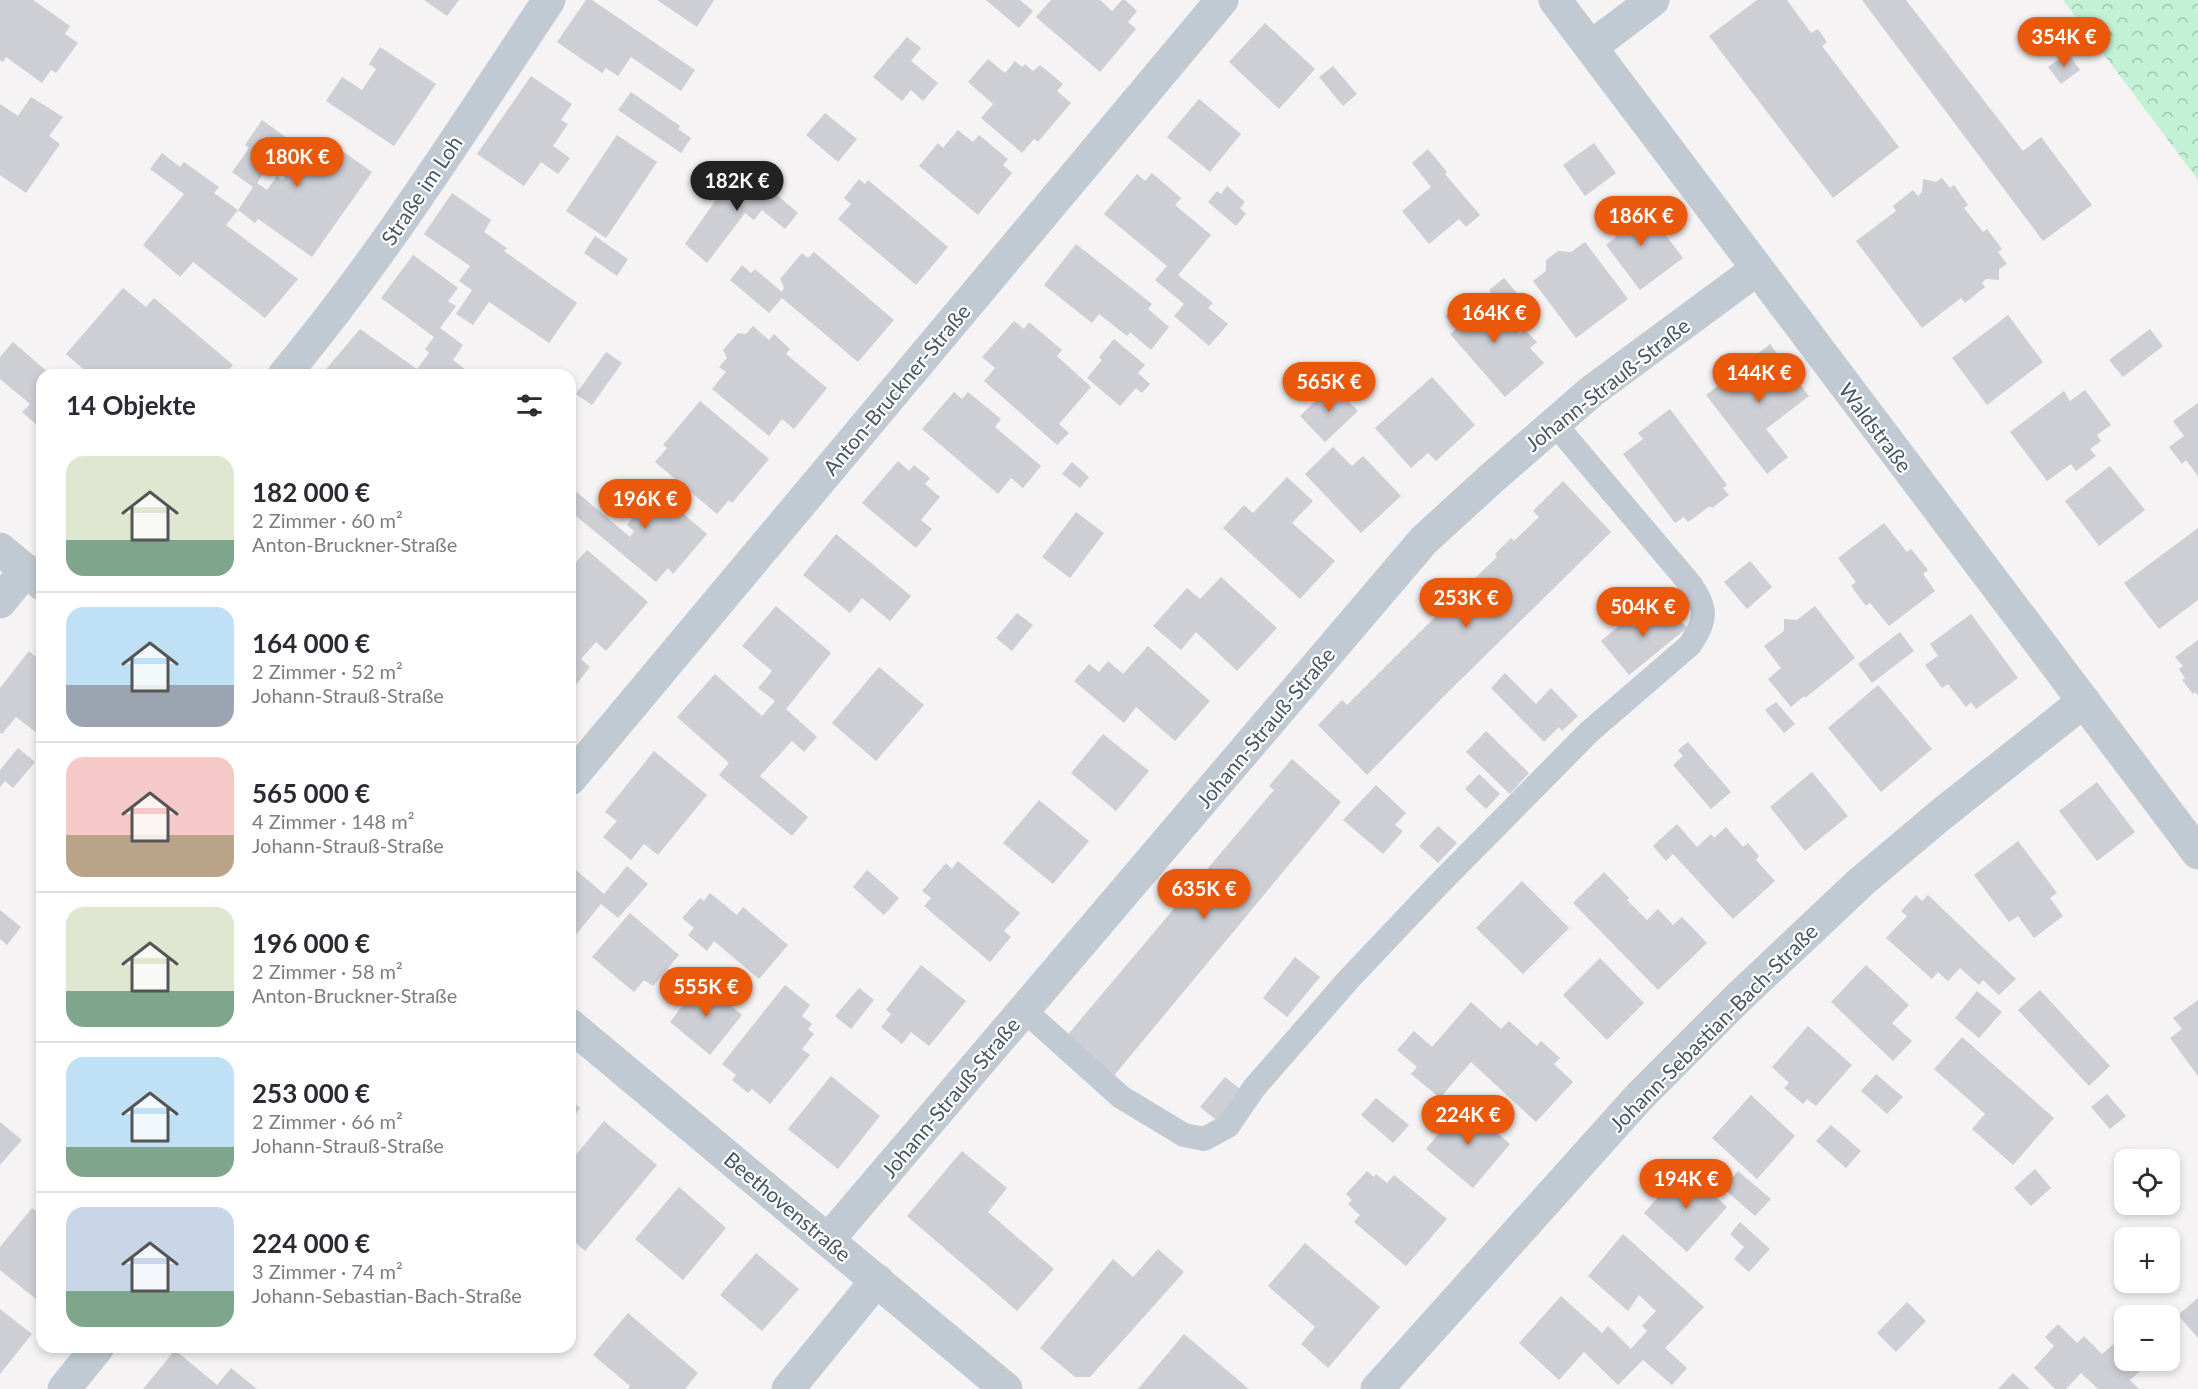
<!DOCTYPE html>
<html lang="de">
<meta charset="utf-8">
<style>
:root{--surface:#fff;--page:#f7f7f7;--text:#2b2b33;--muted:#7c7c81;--line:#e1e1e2;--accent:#ea580c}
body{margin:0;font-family:Lato,sans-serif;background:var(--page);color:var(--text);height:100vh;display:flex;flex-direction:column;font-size:22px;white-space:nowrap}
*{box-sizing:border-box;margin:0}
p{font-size:20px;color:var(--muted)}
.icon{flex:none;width:33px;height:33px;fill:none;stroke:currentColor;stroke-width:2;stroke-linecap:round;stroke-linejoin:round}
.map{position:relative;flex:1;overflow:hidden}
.drawer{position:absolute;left:36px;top:369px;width:540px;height:984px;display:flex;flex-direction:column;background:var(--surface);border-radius:18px;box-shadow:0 3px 9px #0003}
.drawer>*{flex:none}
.controls{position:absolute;left:2114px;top:1149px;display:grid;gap:12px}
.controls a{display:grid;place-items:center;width:66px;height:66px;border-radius:12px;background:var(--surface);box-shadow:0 3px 9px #0003;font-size:30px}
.price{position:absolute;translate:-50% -51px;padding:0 14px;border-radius:21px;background:var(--accent);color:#fff;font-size:20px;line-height:39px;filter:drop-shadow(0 2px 3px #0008)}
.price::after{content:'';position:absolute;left:50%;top:36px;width:18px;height:14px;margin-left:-9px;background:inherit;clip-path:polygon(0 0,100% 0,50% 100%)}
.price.on{background:#222;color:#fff}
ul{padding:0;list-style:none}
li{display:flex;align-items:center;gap:18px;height:150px;padding:0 30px}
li+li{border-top:2px solid var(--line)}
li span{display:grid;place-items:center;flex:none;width:168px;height:120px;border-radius:18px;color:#555}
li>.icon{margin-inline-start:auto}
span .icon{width:72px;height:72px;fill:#fffc;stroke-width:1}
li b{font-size:26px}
h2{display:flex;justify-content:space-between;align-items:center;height:72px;padding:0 30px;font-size:26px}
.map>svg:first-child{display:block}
.forest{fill:url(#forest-crowns)}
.building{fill:#cdcfd5;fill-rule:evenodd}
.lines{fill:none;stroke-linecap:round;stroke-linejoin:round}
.lane{stroke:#c1cad2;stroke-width:24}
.street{stroke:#c1cad2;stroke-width:33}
.labels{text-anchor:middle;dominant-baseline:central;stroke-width:4.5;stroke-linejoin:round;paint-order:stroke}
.street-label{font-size:21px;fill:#4a5661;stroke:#fff}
</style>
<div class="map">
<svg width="2198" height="1389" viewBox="0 0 2198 1389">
<defs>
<pattern id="forest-crowns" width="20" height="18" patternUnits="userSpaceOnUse" patternTransform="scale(1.5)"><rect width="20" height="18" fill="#c3f1d5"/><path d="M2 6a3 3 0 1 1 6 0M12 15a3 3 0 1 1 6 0" fill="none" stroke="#a0c6b0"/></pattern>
</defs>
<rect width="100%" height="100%" fill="#f5f3f3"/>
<polygon class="forest" points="2063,0 2198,0 2198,180"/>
<g class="building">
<polygon points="0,0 33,0 70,26 65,34 78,43 56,73 51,70 42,83 6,57 3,62 0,60"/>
<polygon points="424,0 459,0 447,16"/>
<polygon points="586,0 592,0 695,70 681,91 631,57 618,76 606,68 602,73 557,42"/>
<polygon points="657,0 714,0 697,27"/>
<polygon points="986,0 1020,0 1033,11 1019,28"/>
<polygon points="1051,0 1100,0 1112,11 1122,0 1125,0 1137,11 1128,22 1136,29 1100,72 1036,17"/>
<polygon points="1757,0 1787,0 1811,33 1818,29 1827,42 1822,46 1899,147 1833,198 1709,36"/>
<polygon points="1862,0 1906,0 2023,151 2041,137 2092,205 2043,241"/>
<polygon points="1265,23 1315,69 1279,109 1229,62"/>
<polygon points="907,37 921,48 911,61 938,83 923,101 911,90 902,101 873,77"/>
<polygon points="380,47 436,84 394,146 326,101 342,77 362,90 376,69 369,64"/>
<polygon points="2068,53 2080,70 2061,84 2048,67"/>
<polygon points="988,59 1005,73 1015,61 1022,67 1025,64 1033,71 1040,65 1063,84 1057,91 1071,103 1038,142 1034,139 1022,153 981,118 993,104 968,82"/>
<polygon points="1333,66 1357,94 1343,106 1319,77"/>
<polygon points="531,76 572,104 561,120 568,124 553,146 570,158 558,174 541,162 524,186 477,154"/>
<polygon points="631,92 680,126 678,129 691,138 681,153 618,110"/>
<polygon points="31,97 63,117 49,136 60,144 26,193 0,175 0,104 18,116"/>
<polygon points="1199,99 1241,134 1210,172 1167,137"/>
<polygon points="825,113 857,139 838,162 806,135"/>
<path d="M262 120 287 138 284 142 305 157 301 163 312 171 331 143 372 172 312 257 258 219 255 223 238 210 253 187 232 172 249 148 245 145ZM271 163 287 174 282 180 277 176 267 190 257 183Z"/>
<polygon points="958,130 973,142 979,135 1008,159 1003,165 1012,173 978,215 919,166 938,143 943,148"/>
<polygon points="617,135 657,162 606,238 566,211"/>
<polygon points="1594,143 1616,173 1585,196 1563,165"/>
<polygon points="1428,149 1447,172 1445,174 1480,215 1466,227 1459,219 1429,244 1402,211 1431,187 1412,163"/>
<polygon points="162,153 180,167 184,162 219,187 214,193 238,210 226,225 298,279 265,318 193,262 180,277 143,245 184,194 150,169"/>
<polygon points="741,164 798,213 785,229 762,210 754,220 745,213 707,263 685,244"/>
<polygon points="1152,173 1181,198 1175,205 1211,235 1178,275 1213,303 1208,308 1228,324 1209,346 1174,316 1184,304 1155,280 1167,266 1104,214 1137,174 1145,181"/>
<polygon points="1942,178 1950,188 1954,185 1968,205 1964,208 1983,232 1987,229 2002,249 1998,252 2007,264 1999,269 1999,280 1986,279 1982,283 1985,287 1965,303 1961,298 1922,328 1856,241 1896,211 1893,206 1913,190 1918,196 1922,192 1923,179 1936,182"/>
<polygon points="859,179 865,184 868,180 948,247 916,285 838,219 851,204 844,198"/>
<polygon points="1227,186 1245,202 1240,208 1246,214 1236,226 1208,202 1217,191 1221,194"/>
<polygon points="452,193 491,220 484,232 507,248 504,251 577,303 549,343 489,302 473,325 456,314 472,290 459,281 470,266 424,234"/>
<polygon points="1628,205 1640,219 1649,213 1683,258 1640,290 1606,245 1616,237 1606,222"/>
<polygon points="595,236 628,259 617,276 584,253"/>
<polygon points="1585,242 1628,299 1576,338 1533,281 1546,271 1546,260 1558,251 1571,252"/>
<polygon points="1076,244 1152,304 1148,309 1169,327 1151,350 1130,332 1127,336 1099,314 1092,323 1044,285"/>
<polygon points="814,252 894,320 858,362 782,298 769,313 730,280 742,265 751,273 755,269 782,292 784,288 780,279 802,253 808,258"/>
<polygon points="413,255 458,288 448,301 456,306 440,328 463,345 453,360 466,370 462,375 426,375 417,369 429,353 425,349 434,337 381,298"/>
<polygon points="1504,278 1531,310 1516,323 1489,290"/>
<polygon points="123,288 146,307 154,298 233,365 224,375 90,375 66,354"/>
<polygon points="1473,293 1483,305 1490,299 1520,334 1525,330 1537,342 1530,348 1544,363 1505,397 1450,334 1456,329 1445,316"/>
<polygon points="2008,315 2043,362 1987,405 1952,358"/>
<polygon points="1014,321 1024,329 1029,322 1062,350 1057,356 1091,387 1059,424 1069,433 1057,445 984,381 995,368 982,357"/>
<polygon points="753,326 769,340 774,334 790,349 786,354 827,388 794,429 782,419 769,436 712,389 726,372 719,367 727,358 723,350 738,333 746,334"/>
<polygon points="360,329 417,369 412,375 321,375"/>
<polygon points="2150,329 2163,346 2123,377 2109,360"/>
<polygon points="1114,339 1145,365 1138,373 1150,384 1142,393 1136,388 1120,406 1087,378 1102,360 1099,357"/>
<polygon points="13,342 51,375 42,375 42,433 36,428 38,426 22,412 30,404 0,379 0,357"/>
<polygon points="1770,344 1809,396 1766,429 1788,457 1767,474 1706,395"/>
<polygon points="606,352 622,363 592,405 576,394"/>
<polygon points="1432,377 1475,425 1436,461 1428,453 1411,468 1375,428"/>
<polygon points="1332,385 1358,411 1325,442 1300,416"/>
<polygon points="2085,390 2111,425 2097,435 2101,441 2090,449 2096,456 2076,471 2071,464 2047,481 2010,432 2064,391 2070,401"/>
<polygon points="954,392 962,399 968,392 1001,419 995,427 1041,466 1023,488 1011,478 998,494 922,429"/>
<polygon points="700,401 769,459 732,503 729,500 717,514 655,462 667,448 663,445"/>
<polygon points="2198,403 2198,476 2186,460 2182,464 2169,447 2184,436 2173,421"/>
<polygon points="1670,409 1727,485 1723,488 1729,495 1712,508 1710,506 1688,522 1684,517 1675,523 1623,454 1643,439 1638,433"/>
<polygon points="1333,447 1352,466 1363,456 1401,496 1361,533 1305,474"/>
<polygon points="898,461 909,471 914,465 930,478 925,484 940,497 921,520 932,529 916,548 862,503"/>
<polygon points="1072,462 1089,477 1080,488 1062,474"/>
<polygon points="2110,466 2145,510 2099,546 2065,501"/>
<polygon points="1287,477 1313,501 1292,523 1335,561 1300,599 1223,528 1244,505 1253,513"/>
<polygon points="642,479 707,534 673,574 668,568 656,582 570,511 570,493 573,489 630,537 634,531 627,525 634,516 618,502 635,481 639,484"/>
<polygon points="1563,481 1611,532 1447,693 1367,775 1318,725 1342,700 1347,705 1459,593 1457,591 1470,577 1473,580 1497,557 1495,554 1511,538 1514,541 1539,517 1533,511"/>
<polygon points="1076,512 1104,533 1070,578 1042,557"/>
<polygon points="1884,523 1907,552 1911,549 1928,570 1923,574 1935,591 1889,626 1870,603 1866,606 1851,586 1856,582 1838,558"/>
<polygon points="2198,528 2198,600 2159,629 2124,583"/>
<polygon points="836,534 911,596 890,621 862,598 850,613 803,575"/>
<polygon points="587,550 648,602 606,651 596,642 581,659 590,667 570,692 570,631 575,625 570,621 570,569"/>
<polygon points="1750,561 1772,587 1747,609 1724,582"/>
<polygon points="1221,577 1277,628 1237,671 1196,632 1181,650 1153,626 1187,588 1200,599"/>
<polygon points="1665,602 1687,628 1629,675 1601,641 1627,619 1634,627"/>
<polygon points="776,606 831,653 786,709 817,737 804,752 792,741 760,776 808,817 792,836 719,775 729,763 677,717 715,674 762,716 775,701 758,688 772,671 742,646"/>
<polygon points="1815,606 1855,658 1805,698 1804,696 1791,707 1768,679 1781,668 1764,646 1784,631 1784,619 1797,620"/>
<polygon points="1017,613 1033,625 1012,651 996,638"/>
<polygon points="1971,614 2018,678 1976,709 1971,702 1966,707 1948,684 1942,688 1925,665 1938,656 1930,644"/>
<polygon points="1900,632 1914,651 1872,683 1858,664"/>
<polygon points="2198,640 2198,695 2195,692 2193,694 2182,680 2185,678 2179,669 2183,666 2175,657"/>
<polygon points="1148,646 1210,701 1175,741 1136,707 1124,723 1074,681 1089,664 1099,672 1108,661 1123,674"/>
<polygon points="29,651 42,662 42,726 37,733 16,717 2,734 0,733 0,688"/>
<polygon points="879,667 924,705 876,761 832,723"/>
<polygon points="1505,673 1536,704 1551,688 1578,716 1562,731 1559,727 1544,742 1491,688"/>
<polygon points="1878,685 1932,749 1881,792 1828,728"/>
<polygon points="1776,702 1795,724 1784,733 1765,710"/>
<polygon points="1486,731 1529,773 1510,794 1466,752"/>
<polygon points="1103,734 1149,771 1116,811 1071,773"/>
<polygon points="1688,742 1731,792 1711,809 1673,765 1683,756 1678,750"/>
<polygon points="18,748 35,762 13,788 5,781 0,787 0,770"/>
<polygon points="654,751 707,795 658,855 644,844 631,860 603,837 617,821 605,812"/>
<polygon points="1292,759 1341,802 1112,1078 1065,1038 1274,790 1269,786"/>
<polygon points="1812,772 1848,816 1805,851 1770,807"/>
<polygon points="1479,774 1500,794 1486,809 1465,789"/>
<polygon points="2097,782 2135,832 2097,861 2059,811"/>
<polygon points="1376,785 1406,813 1395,825 1403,831 1383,854 1343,820"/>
<polygon points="1039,800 1089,841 1053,884 1003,843"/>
<polygon points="1677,824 1697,847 1711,834 1714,838 1726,827 1743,847 1748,843 1759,856 1756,860 1775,881 1733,919 1673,854 1666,861 1653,846"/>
<polygon points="1438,826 1457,843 1438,863 1419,846"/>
<polygon points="2018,841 2057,893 2050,898 2063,916 2034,938 2018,916 2009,922 1974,875"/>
<polygon points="958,861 1020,913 1004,931 1011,937 990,962 924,906 931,898 922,891 946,863 952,869"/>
<polygon points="570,865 604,894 627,866 648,884 618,918 601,904 570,942"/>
<polygon points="867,870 899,898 884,915 853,887"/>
<polygon points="1604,872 1629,898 1627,900 1647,920 1658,909 1673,925 1682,917 1707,943 1658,990 1573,903"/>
<polygon points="1522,881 1569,928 1523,974 1476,928"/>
<polygon points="710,893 737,915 743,907 788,945 759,979 714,941 707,951 688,935 694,928 682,918 700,898 704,901"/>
<polygon points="1916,895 1922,901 1928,895 2016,979 1999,995 1983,980 1979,985 1960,968 1948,981 1938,972 1932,979 1886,938 1907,916 1901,911"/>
<polygon points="0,910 21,927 7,945 0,939"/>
<polygon points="630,913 679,955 653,986 644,980 634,992 592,957"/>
<polygon points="1295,957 1320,977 1287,1017 1263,998"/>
<polygon points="1600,958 1644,1003 1607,1040 1563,995"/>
<polygon points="921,965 966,1001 929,1046 911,1032 902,1044 881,1027 891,1014 886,1010"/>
<polygon points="1866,965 1909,1005 1892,1023 1912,1041 1893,1061 1831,1002"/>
<polygon points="701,982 742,1015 710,1055 670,1022"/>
<polygon points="785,985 810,1005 802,1016 812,1024 808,1029 814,1034 802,1049 810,1055 770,1104 752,1089 748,1093 732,1080 736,1075 722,1064"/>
<polygon points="859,988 874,1000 851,1029 835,1016"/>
<polygon points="2040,990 2110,1066 2089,1086 2018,1010"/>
<polygon points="1977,991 2002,1012 1979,1038 1955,1018"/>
<polygon points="2198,1000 2198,1076 2170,1038 2182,1029 2173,1018"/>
<polygon points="1471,1002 1501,1029 1509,1021 1537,1046 1541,1041 1560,1058 1554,1064 1573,1082 1536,1122 1471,1062 1440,1098 1411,1074 1417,1067 1397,1050 1414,1031 1432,1047"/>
<polygon points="1808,1026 1852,1065 1816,1106 1807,1099 1803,1104 1784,1088 1789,1083 1772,1067"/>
<polygon points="1962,1037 2054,1118 2013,1165 1972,1129 1985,1114 1934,1069"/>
<polygon points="1876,1074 1903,1097 1887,1114 1861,1091"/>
<polygon points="831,1076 880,1116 838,1169 788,1129"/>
<polygon points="1225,1077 1245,1093 1220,1123 1200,1107"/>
<polygon points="2107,1094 2126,1116 2110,1129 2091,1107"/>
<polygon points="1751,1095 1795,1136 1757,1179 1712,1138"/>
<polygon points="1376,1098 1409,1125 1393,1143 1361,1115"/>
<polygon points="570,1099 580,1108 570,1121"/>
<polygon points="1463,1104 1510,1144 1473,1188 1426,1149"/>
<polygon points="604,1121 657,1165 585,1251 570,1238 570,1162"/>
<polygon points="0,1122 22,1140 0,1165"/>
<polygon points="1831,1125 1861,1151 1846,1168 1816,1141"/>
<polygon points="962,1151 1007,1188 988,1212 1054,1269 1017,1311 907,1216"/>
<polygon points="1684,1168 1727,1207 1687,1252 1644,1213"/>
<polygon points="2035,1169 2051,1188 2031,1206 2014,1188"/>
<polygon points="1367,1171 1374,1177 1376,1174 1387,1183 1394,1175 1447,1219 1406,1266 1354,1222 1360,1215 1348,1204 1352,1200 1346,1194"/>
<polygon points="1738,1171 1771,1199 1755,1216 1723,1188"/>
<polygon points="679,1187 726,1228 683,1280 635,1239"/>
<polygon points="32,1208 42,1216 42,1304 0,1270 0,1247"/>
<polygon points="1740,1222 1770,1249 1749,1272 1734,1259 1744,1247 1730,1234"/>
<polygon points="1623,1234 1704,1307 1665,1348 1687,1368 1672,1385 1643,1360 1618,1385 1584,1352 1559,1380 1519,1343 1561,1296 1602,1333 1608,1326 1631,1349 1647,1331 1642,1326 1656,1311 1639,1295 1628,1311 1588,1276"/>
<polygon points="1305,1243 1380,1307 1328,1368 1301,1344 1315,1327 1268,1286"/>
<polygon points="1158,1249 1184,1272 1090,1377 1075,1377 1040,1348 1113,1259 1133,1277"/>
<polygon points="756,1253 799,1289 762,1331 720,1295"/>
<polygon points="2198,1298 2198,1338 2178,1315"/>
<polygon points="1907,1302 1926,1321 1896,1352 1877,1333"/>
<polygon points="0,1309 32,1334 0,1374"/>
<polygon points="628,1313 698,1373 685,1389 628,1389 630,1386 593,1355"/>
<polygon points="2058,1324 2077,1343 2084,1336 2102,1354 2124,1335 2124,1360 2153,1360 2130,1380 2139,1389 2098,1389 2081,1373 2066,1389 2055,1389 2034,1368 2054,1346 2045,1337"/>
<polygon points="1184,1334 1249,1389 1138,1389"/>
<polygon points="175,1350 217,1385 231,1368 257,1389 143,1389"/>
<polygon points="2013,1373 2030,1389 1998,1389"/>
</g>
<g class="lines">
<path class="lane" d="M1024 1010 1121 1097 1184 1135 1204 1139 1228 1126 1254 1088 1348 980 1437 886 1589 732 1690 645C1706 620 1708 610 1691 585L1554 423"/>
<g class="street">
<polyline points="1555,0 2198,853"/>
<polyline points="1591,47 1653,0"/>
<path d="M284 375C382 258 464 127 549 0"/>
<polyline points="0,549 42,584"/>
<polyline points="0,602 26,570"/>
<polyline points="570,779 1222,0"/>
<polyline points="570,1025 1006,1389"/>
<polyline points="828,1240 1424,540 1493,477 1592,391 1756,270"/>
<polyline points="64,1389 98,1347"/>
<polyline points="788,1389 877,1280"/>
<polyline points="1377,1389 1640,1096 1738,998 1861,882 1938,817 2084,701"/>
</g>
</g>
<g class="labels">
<g class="street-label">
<text transform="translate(421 190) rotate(-56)">Straße im Loh</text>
<text transform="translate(1607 384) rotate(-38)">Johann-Strauß-Straße</text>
<text transform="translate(896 389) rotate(-50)">Anton-Bruckner-Straße</text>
<text transform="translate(1876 427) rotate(53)">Waldstraße</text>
<text transform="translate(1265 727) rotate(-50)">Johann-Strauß-Straße</text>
<text transform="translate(1713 1027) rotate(-45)">Johann-Sebastian-Bach-Straße</text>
<text transform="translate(950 1097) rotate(-50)">Johann-Strauß-Straße</text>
<text transform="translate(788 1206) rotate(40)">Beethovenstraße</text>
</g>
</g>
</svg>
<div class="controls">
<a><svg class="icon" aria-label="locate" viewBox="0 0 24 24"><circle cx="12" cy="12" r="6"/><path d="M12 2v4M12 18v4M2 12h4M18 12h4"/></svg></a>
<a>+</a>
<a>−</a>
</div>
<b class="price" style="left:2064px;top:68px">354K €</b>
<b class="price" style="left:297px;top:188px">180K €</b>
<b class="price on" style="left:737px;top:212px">182K €</b>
<b class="price" style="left:1641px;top:247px">186K €</b>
<b class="price" style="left:1494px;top:344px">164K €</b>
<b class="price" style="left:1759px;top:404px">144K €</b>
<b class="price" style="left:1329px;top:413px">565K €</b>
<b class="price" style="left:645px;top:530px">196K €</b>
<b class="price" style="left:1466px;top:629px">253K €</b>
<b class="price" style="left:1643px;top:638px">504K €</b>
<b class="price" style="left:1204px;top:920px">635K €</b>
<b class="price" style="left:706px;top:1018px">555K €</b>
<b class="price" style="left:1468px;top:1146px">224K €</b>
<b class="price" style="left:1686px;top:1210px">194K €</b>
<section class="drawer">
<h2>14 Objekte<svg class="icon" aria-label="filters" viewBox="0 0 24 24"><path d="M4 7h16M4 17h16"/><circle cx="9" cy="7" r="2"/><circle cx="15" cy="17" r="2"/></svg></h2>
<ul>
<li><span style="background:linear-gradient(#dfe7d0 70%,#7fa58c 0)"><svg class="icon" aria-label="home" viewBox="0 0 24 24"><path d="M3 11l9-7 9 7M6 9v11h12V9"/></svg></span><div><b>182 000 €</b><p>2 Zimmer · 60 m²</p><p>Anton-Bruckner-Straße</p></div></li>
<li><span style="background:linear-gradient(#bfe0f5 65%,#9aa5b1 0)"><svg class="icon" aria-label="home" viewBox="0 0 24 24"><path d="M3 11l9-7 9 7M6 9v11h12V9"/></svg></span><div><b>164 000 €</b><p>2 Zimmer · 52 m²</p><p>Johann-Strauß-Straße</p></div></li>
<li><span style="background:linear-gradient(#f6c9c9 65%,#b9a48a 0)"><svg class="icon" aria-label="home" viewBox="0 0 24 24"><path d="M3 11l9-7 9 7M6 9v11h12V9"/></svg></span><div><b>565 000 €</b><p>4 Zimmer · 148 m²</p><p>Johann-Strauß-Straße</p></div></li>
<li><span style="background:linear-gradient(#dfe7d0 70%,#7fa58c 0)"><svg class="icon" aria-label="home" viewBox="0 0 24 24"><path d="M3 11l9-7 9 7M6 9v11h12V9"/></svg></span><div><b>196 000 €</b><p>2 Zimmer · 58 m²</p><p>Anton-Bruckner-Straße</p></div></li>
<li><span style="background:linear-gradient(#bfe0f5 75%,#7fa58c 0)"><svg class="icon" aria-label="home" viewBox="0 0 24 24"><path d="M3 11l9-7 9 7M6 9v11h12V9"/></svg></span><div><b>253 000 €</b><p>2 Zimmer · 66 m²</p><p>Johann-Strauß-Straße</p></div></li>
<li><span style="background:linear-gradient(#c9d6e8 70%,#7fa58c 0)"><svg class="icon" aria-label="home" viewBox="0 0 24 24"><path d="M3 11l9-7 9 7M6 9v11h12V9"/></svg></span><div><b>224 000 €</b><p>3 Zimmer · 74 m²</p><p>Johann-Sebastian-Bach-Straße</p></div></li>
</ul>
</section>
</div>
